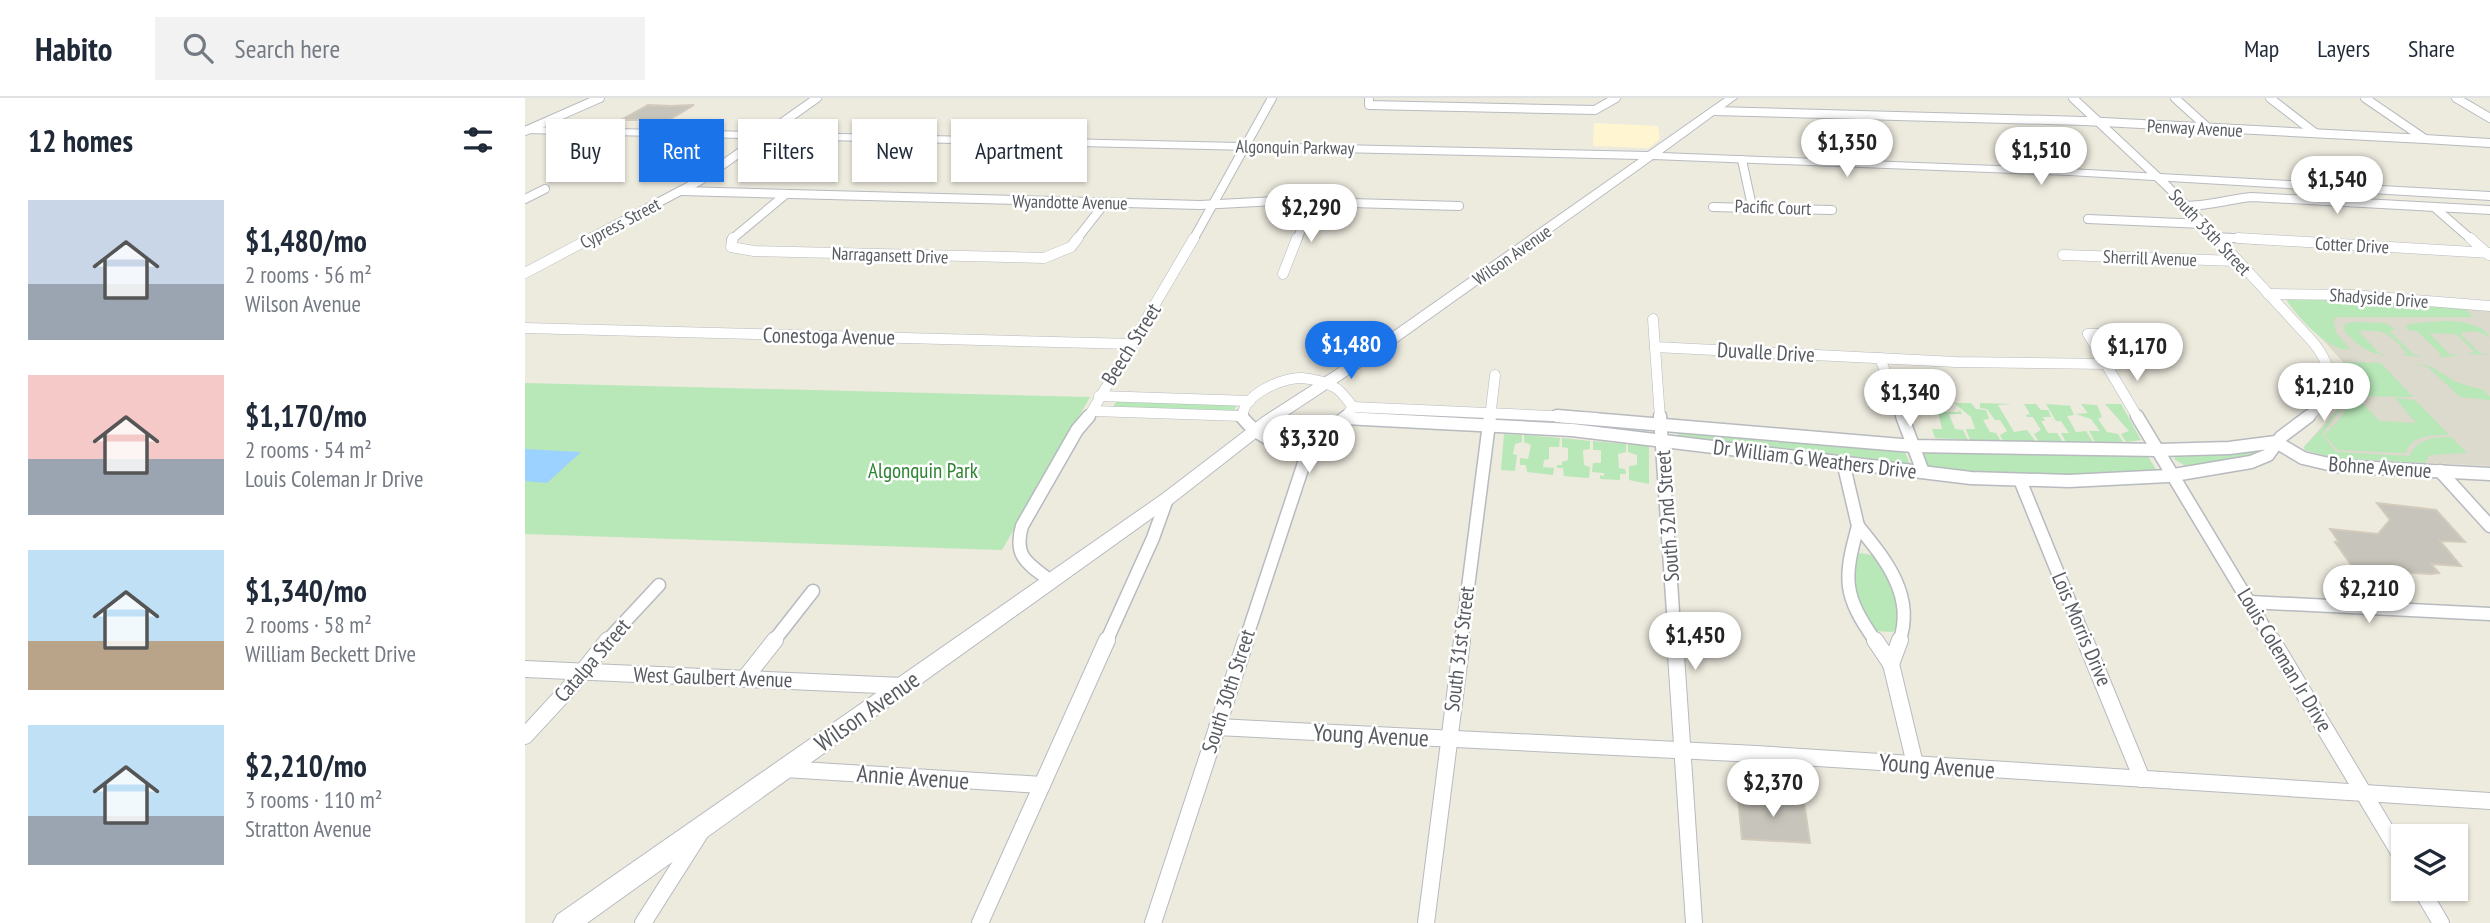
<!DOCTYPE html>
<meta charset="utf-8">
<style>
:root{--surface:#fff;--page:#f2f2f3;--text:#1f2937;--muted:#747a83;--line:#e0e1e3;--accent:#1a73e8}
body{margin:0;font-family:"PT Sans Narrow",sans-serif;background:var(--page);color:var(--text);height:100vh;display:flex;flex-direction:column;font-size:26px;white-space:nowrap}
*{box-sizing:border-box;margin:0}
p{font-size:23px;color:var(--muted)}
.icon{flex:none;width:38px;height:38px;fill:none;stroke:currentColor;stroke-width:2;stroke-linecap:round;stroke-linejoin:round}
.map{position:relative;flex:1;overflow:hidden}
.drawer{display:flex;flex-direction:column;background:var(--surface);width:525px}
.drawer>*{flex:none}
.guide{position:absolute;left:21px;top:21px;width:665px;height:63px;display:flex;gap:14px}
.buttons{position:absolute;left:1866px;top:726px;display:grid;gap:14px}
.buttons a{display:grid;place-items:center;width:77px;height:77px;border-radius:0px;background:var(--surface);box-shadow:0 2px 5px #0004;font-size:35px}
.price{position:absolute;translate:-50% -60px;padding:0 16px;border-radius:24px;background:#fff;color:#222;font-size:23px;line-height:46px;filter:drop-shadow(0 2px 4px #0008)}
.price::after{content:'';position:absolute;left:50%;top:42px;width:21px;height:16px;margin-left:-10px;background:inherit;clip-path:polygon(0 0,100% 0,50% 100%)}
.price.current{background:var(--accent);color:#fff}
ul{padding:0;list-style:none}
li{display:flex;align-items:center;gap:21px;height:175px;padding:0 28px}
li span{display:grid;place-items:center;flex:none;width:196px;height:140px;border-radius:0px;color:#555}
li>.icon{margin-inline-start:auto}
span .icon{width:84px;height:84px;fill:#fffc;stroke-width:1}
li b{font-size:30px}
h2{display:flex;justify-content:space-between;align-items:center;height:84px;padding:0 28px;font-size:30px}
.pill{padding:0 24px;border-radius:0px;background:var(--surface);box-shadow:0 2px 5px #0004;font-size:24px;line-height:63px}
.pill.current{background:var(--accent);color:#fff}
header{display:flex;align-items:center;gap:42px;box-sizing:border-box;height:98px;padding:0 35px;background:var(--surface);border-bottom:2px solid var(--line)}
header strong{font-size:33px}
nav{display:flex;gap:38px;margin-inline-start:auto;font-size:24px}
.search{width:490px;height:63px;background:var(--page);display:flex;align-items:center;gap:18px;box-sizing:border-box;padding:0 24px;border-radius:0px;color:var(--muted);font-size:26px}
main{display:flex;flex:1;min-height:0}
.map>svg:first-child{display:block}
.commercial{fill:#fff5d1}
.education{fill:#dcd9cd}
.green{fill:#b8e7b8}
.water{fill:#9cd2ff}
.building{fill:#c7c4bb;stroke:#d2cbbc;stroke-width:2}
.lines{fill:none;stroke-linecap:round;stroke-linejoin:round}
.street-far3-casing{stroke:#b7babf;stroke-width:10}
.street-far2-casing{stroke:#b7babf;stroke-width:11}
.street-far1-casing{stroke:#b7babf;stroke-width:15}
.street-casing{stroke:#b7babf;stroke-width:18}
.secondary-casing{stroke:#b8bbc2;stroke-width:2}
.street-far3{stroke:#fff;stroke-width:8}
.street-far2{stroke:#fff;stroke-width:10}
.street-far1{stroke:#fff;stroke-width:12}
.street{stroke:#fff;stroke-width:16}
.secondary{fill:#fff;fill-rule:evenodd}
.labels{text-anchor:middle;dominant-baseline:central;stroke-width:5;stroke-linejoin:round;paint-order:stroke}
.far-street-label{font-size:18px;fill:#585c61;stroke:#fff}
.street-label{font-size:21px;fill:#585c61;stroke:#fff}
.park-label{font-size:21px;fill:#2d8432;stroke:#fff}
.near-street-label{font-size:24px;fill:#585c61;stroke:#fff}
</style>
<header>
<strong>Habito</strong>
<div class="search"><svg class="icon" aria-label="search" viewBox="0 0 24 24"><circle cx="10" cy="10" r="6"/><path d="M15 15l6 6"/></svg>Search here</div>
<nav><a>Map</a><a>Layers</a><a>Share</a></nav>
</header>
<main>
<section class="drawer">
<h2>12 homes<svg class="icon" aria-label="filters" viewBox="0 0 24 24"><path d="M4 7h16M4 17h16"/><circle cx="9" cy="7" r="2"/><circle cx="15" cy="17" r="2"/></svg></h2>
<ul>
<li><span style="background:linear-gradient(#c9d6e8 60%,#9aa5b1 0)"><svg class="icon" aria-label="home" viewBox="0 0 24 24"><path d="M3 11l9-7 9 7M6 9v11h12V9"/></svg></span><div><b>$1,480/mo</b><p>2 rooms · 56 m²</p><p>Wilson Avenue</p></div></li>
<li><span style="background:linear-gradient(#f6c9c9 60%,#9aa5b1 0)"><svg class="icon" aria-label="home" viewBox="0 0 24 24"><path d="M3 11l9-7 9 7M6 9v11h12V9"/></svg></span><div><b>$1,170/mo</b><p>2 rooms · 54 m²</p><p>Louis Coleman Jr Drive</p></div></li>
<li><span style="background:linear-gradient(#bfe0f5 65%,#b9a48a 0)"><svg class="icon" aria-label="home" viewBox="0 0 24 24"><path d="M3 11l9-7 9 7M6 9v11h12V9"/></svg></span><div><b>$1,340/mo</b><p>2 rooms · 58 m²</p><p>William Beckett Drive</p></div></li>
<li><span style="background:linear-gradient(#bfe0f5 65%,#9aa5b1 0)"><svg class="icon" aria-label="home" viewBox="0 0 24 24"><path d="M3 11l9-7 9 7M6 9v11h12V9"/></svg></span><div><b>$2,210/mo</b><p>3 rooms · 110 m²</p><p>Stratton Avenue</p></div></li>
</ul>
</section>
<div class="map">
<svg width="1965" height="825" viewBox="0 0 1965 825">
<rect width="100%" height="100%" fill="#edeade"/>
<polygon class="commercial" points="1069,25 1133,28 1135,41 1124,50 1068,48"/>
<polygon class="education" points="1761,201 1965,212 1965,368 1809,360 1780,352 1779,349 1818,304 1824,288 1824,278 1818,264"/>
<g class="green">
<path d="M1761 201 1846 202 1931 209 1942 213 1948 219H1812L1808 222 1811 235 1825 251C1806 256 1771 218 1761 201Z"/>
<path d="M1917 223C1933 223 1956 225 1965 239L1951 233 1934 235 1955 255 1964 257 1945 256 1944 255 1950 254 1931 236 1904 235 1924 256 1934 258 1911 259 1917 257 1892 233 1883 232 1881 229 1884 226Z"/>
<path d="M1829 224 1860 225 1871 232 1864 233 1888 256 1898 259 1876 257 1883 256C1861 233 1861 232 1833 233L1854 255 1864 257C1844 257 1832 247 1819 232L1820 226Z"/>
<polygon points="1570,240 1621,241 1637,250 1627,259 1583,262"/>
<path d="M1818 264 1856 265 1888 299 1826 298 1797 336 1811 354 1884 358C1892 341 1908 339 1926 339L1942 355 1905 357 1900 365 1809 360 1780 352 1779 349C1801 325 1836 299 1818 264Z"/>
<polygon points="1886,266 1905,268 1931,284 1958,292 1965,299 1965,302 1935,299 1903,269"/>
<polygon points="0,285 565,299 477,452 0,436"/>
<polygon points="594,299 714,304 708,314 588,309"/>
<path d="M1829 299H1832L1854 323 1891 325 1870 300 1890 302 1924 337C1909 337 1885 337 1881 355L1813 352 1799 337 1812 324Z"/>
<polygon points="1413,304 1419,304 1421,314 1433,314 1435,312 1437,316 1424,316 1430,331 1438,332 1443,342 1410,340 1407,331 1417,331 1413,314 1418,313"/>
<polygon points="1429,305 1446,305 1451,311 1461,312 1464,321 1458,322 1465,334 1471,335 1476,343 1445,342 1441,331 1450,331 1446,319"/>
<polygon points="1455,305 1487,306 1473,307 1489,334 1502,332 1511,344 1478,343 1475,337 1482,333 1475,322 1470,322 1462,311 1455,310"/>
<polygon points="1499,306 1511,306 1516,312 1523,312 1526,319 1518,319 1520,323 1516,323 1523,335 1532,335 1538,344 1514,344 1509,336 1516,332 1508,319 1502,319 1501,317 1505,316"/>
<polygon points="1521,306 1548,308 1545,308 1549,317 1542,318 1551,334 1561,333 1568,344 1541,344 1536,335 1544,335 1536,323 1531,323"/>
<polygon points="1556,306 1572,307 1577,319 1573,321 1582,334 1593,336 1598,344 1570,344 1564,333 1575,333 1566,321 1551,316 1563,315"/>
<polygon points="1580,306 1596,306 1616,342 1601,344 1596,336 1604,333"/>
<polygon points="1152,330 1379,352 1385,366 1153,340"/>
<polygon points="979,336 997,337 997,344 990,346 988,356 992,357 990,373 976,372"/>
<polygon points="999,337 1035,340 1034,349 1024,349 1024,361 1019,362 1018,369 1029,370 1028,377 1002,374 1001,367 995,367 995,360 1003,361 1006,347 999,344"/>
<polygon points="1037,340 1065,343 1065,351 1058,352 1059,367 1065,369 1064,380 1039,378 1038,370 1032,370 1032,367 1037,367 1037,364 1043,362 1043,350 1037,349"/>
<polygon points="1068,343 1101,346 1101,354 1093,356 1094,370 1100,371 1101,376 1095,376 1095,382 1075,381 1075,377 1079,378 1079,375 1067,374 1068,365 1076,365 1076,352 1068,352"/>
<polygon points="1103,346 1124,348 1124,386 1104,382 1104,368 1112,367 1112,357 1103,354"/>
<polygon points="1738,350 1740,352 1719,359 1662,369 1649,361 1651,357"/>
<path d="M1399 354 1622 357 1632 373C1556 379 1481 377 1405 370L1402 367Z"/>
<path d="M1335 455 1351 458C1363 476 1386 514 1368 534L1350 533C1334 509 1324 485 1332 457Z"/>
</g>
<polygon class="water" points="0,351 56,354 22,385 0,383"/>
<g class="building">
<polygon points="123,7 145,8 169,7 144,22 96,22"/>
<polygon points="1852,405 1911,412 1940,444 1915,443 1936,468 1906,466 1914,475 1905,476 1829,471 1810,444 1814,444 1805,431 1853,436 1865,422"/>
<polygon points="1230,695 1261,698 1262,703 1279,704 1285,745 1217,741 1213,700 1230,701"/>
</g>
<g class="lines">
<defs>
<g id="street-far3">
<polyline points="844,0 844,7 1070,12 1091,0"/>
<polyline points="1548,0 1641,87 1694,142"/>
<polyline points="1650,0 1683,30"/>
<polyline points="1745,0 1790,35"/>
<polyline points="1840,0 1900,41 1965,45"/>
<polyline points="1931,0 1965,20"/>
<polyline points="1189,13 1559,23 1900,41"/>
<polyline points="0,33 75,0"/>
<polyline points="1217,62 1227,108"/>
<polyline points="156,93 675,107 754,103 934,108"/>
<polyline points="0,101 20,91"/>
<path d="M1661 108C1685 108 1704 101 1727 99L1965 112"/>
<polyline points="1188,109 1307,112"/>
<polyline points="1909,109 1947,142"/>
<polyline points="1563,121 1678,126"/>
<polyline points="1690,139 1743,142"/>
<polyline points="62,142 176,82 292,0"/>
<polyline points="206,142 261,96"/>
<polyline points="551,142 580,105"/>
<polyline points="668,142 747,0"/>
<polyline points="772,142 787,104"/>
</g>
<g id="street-far2">
<polyline points="208,140 206,149 229,153 519,160 546,149 553,140"/>
<path d="M1692 140 1787 243C1811 272 1811 294 1782 320"/>
<polyline points="1713,140 1965,155"/>
<polyline points="1945,140 1964,157"/>
<polyline points="1538,157 1712,163"/>
<polyline points="0,175 66,140"/>
<polyline points="758,176 772,140"/>
<polyline points="1743,196 1827,197 1965,208"/>
<polyline points="1128,221 1135,320"/>
<polyline points="0,230 608,246"/>
<polyline points="1563,236 1613,320"/>
<path d="M1130 249 1431 264 1581 266 1630 262 1640 255 1642 250C1620 232 1590 236 1563 236"/>
<polyline points="1355,260 1378,320"/>
<polyline points="574,298 725,303"/>
<polyline points="828,309 1071,320"/>
<polyline points="569,313 716,318"/>
<polyline points="563,320 669,140"/>
<path d="M718 320C715 298 757 279 777 280 786 281 801 284 809 289 816 292 823 303 828 309L820 320"/>
<polyline points="965,320 970,277"/>
</g>
<g id="street-far1">
<path d="M716 318C750 360 786 347 822 318"/>
<polyline points="1032,318 1388,348 1634,352 1704,350 1751,344"/>
<polyline points="1135,318 1150,544"/>
<polyline points="1377,318 1398,374"/>
<polyline points="1612,318 1748,544"/>
<polyline points="820,320 1047,332 1446,380 1544,383 1643,378 1726,364 1743,357 1756,339 1784,318"/>
<polyline points="1751,344 1778,360 1812,368 1965,376"/>
<polyline points="1318,364 1333,428"/>
<polyline points="1915,373 1965,428"/>
<polyline points="1495,382 1561,544"/>
<path d="M1333 428C1360 461 1391 498 1374 544"/>
<path d="M1333 428C1318 482 1318 497 1351 544"/>
<path d="M526 483C503 466 488 459 497 428L552 332 564 318"/>
<polyline points="1725,504 1965,516"/>
<polyline points="81,544 134,487"/>
<polyline points="248,544 288,493"/>
<polyline points="581,544 628,440 642,401"/>
<polyline points="720,544 780,362"/>
<polyline points="936,544 965,318"/>
</g>
<g id="street">
<polyline points="1150,542 1169,825"/>
<polyline points="1350,542 1366,566 1375,542"/>
<polyline points="1560,542 1617,681"/>
<polyline points="1747,542 1878,761"/>
<polyline points="1366,566 1390,666"/>
<polyline points="0,571 377,588"/>
<polyline points="220,580 250,542"/>
<polyline points="692,629 1231,656 1965,703"/>
<polyline points="0,638 47,587 83,542"/>
<polyline points="260,671 517,687"/>
<polyline points="1896,791 1916,825"/>
<polyline points="118,825 174,737"/>
<polyline points="455,825 582,542"/>
<polyline points="628,825 721,542"/>
<polyline points="901,825 937,542"/>
</g>
<polygon id="secondary" points="1200,0 1212,0 1137,55 1544,71 1965,94 1965,102 1544,77 1128,61 855,256 749,326 648,405 62,825 28,825 32,817 636,397 738,319 845,250 1114,61 0,35 0,29 1123,54"/>
</defs>
<use href="#street-far3" class="street-far3-casing"/>
<use href="#street-far2" class="street-far2-casing"/>
<use href="#street-far1" class="street-far1-casing"/>
<use href="#street" class="street-casing"/>
<use href="#secondary" class="secondary-casing"/>
<use href="#street-far3" class="street-far3"/>
<use href="#street-far2" class="street-far2"/>
<use href="#street-far1" class="street-far1"/>
<use href="#street" class="street"/>
<use href="#secondary" class="secondary"/>
</g>
<g class="labels">
<g class="far-street-label">
<text transform="translate(1670 30) rotate(3)">Penway Avenue</text>
<text transform="translate(770 49) rotate(1)">Algonquin Parkway</text>
<text transform="translate(545 104) rotate(1)">Wyandotte Avenue</text>
<text transform="translate(1248 109) rotate(2)">Pacific Court</text>
<text transform="translate(95 125) rotate(-28)">Cypress Street</text>
<text transform="translate(1685 134) rotate(47)">South 35th Street</text>
<text transform="translate(1827 147) rotate(3)">Cotter Drive</text>
<text transform="translate(365 157) rotate(2)">Narragansett Drive</text>
<text transform="translate(987 157) rotate(-35)">Wilson Avenue</text>
<text transform="translate(1625 160) rotate(2)">Sherrill Avenue</text>
<text transform="translate(1854 200) rotate(4)">Shadyside Drive</text>
</g>
<g class="street-label">
<text transform="translate(304 238) rotate(1)">Conestoga Avenue</text>
<text transform="translate(606 246) rotate(-58)">Beech Street</text>
<text transform="translate(1241 254) rotate(3)">Duvalle Drive</text>
<text transform="translate(1290 361) rotate(7)">Dr William G Weathers Drive</text>
<text transform="translate(1855 369) rotate(4)">Bohne Avenue</text>
<text transform="translate(1142 418) rotate(-94)">South 32nd Street</text>
<text transform="translate(1557 531) rotate(67)">Lois Morris Drive</text>
<text transform="translate(934 551) rotate(-83)">South 31st Street</text>
<text transform="translate(67 562) rotate(-49)">Catalpa Street</text>
<text transform="translate(1760 562) rotate(59)">Louis Coleman Jr Drive</text>
<text transform="translate(188 579) rotate(2)">West Gaulbert Avenue</text>
<text transform="translate(703 593) rotate(-72)">South 30th Street</text>
</g>
<g class="park-label">
<text x="398" y="372">Algonquin Park</text>
</g>
<g class="near-street-label">
<text transform="translate(342 613) rotate(-35)">Wilson Avenue</text>
<text transform="translate(846 637) rotate(3)">Young Avenue</text>
<text transform="translate(1412 668) rotate(4)">Young Avenue</text>
<text transform="translate(388 679) rotate(4)">Annie Avenue</text>
</g>
</g>
</svg>
<div class="buttons">
<a><svg class="icon" aria-label="layers" viewBox="0 0 24 24"><path d="M12 4l9 5-9 5-9-5zM3 14l9 5 9-5"/></svg></a>
</div>
<b class="price" style="left:1322px;top:81px">$1,350</b>
<b class="price" style="left:1516px;top:89px">$1,510</b>
<b class="price" style="left:1812px;top:118px">$1,540</b>
<b class="price" style="left:786px;top:146px">$2,290</b>
<b class="price current" style="left:826px;top:283px">$1,480</b>
<b class="price" style="left:1612px;top:285px">$1,170</b>
<b class="price" style="left:1799px;top:325px">$1,210</b>
<b class="price" style="left:1385px;top:331px">$1,340</b>
<b class="price" style="left:784px;top:377px">$3,320</b>
<b class="price" style="left:1844px;top:527px">$2,210</b>
<b class="price" style="left:1170px;top:574px">$1,450</b>
<b class="price" style="left:1248px;top:721px">$2,370</b>
<div class="guide">
<a class="pill">Buy</a>
<a class="pill current">Rent</a>
<a class="pill">Filters</a>
<a class="pill">New</a>
<a class="pill">Apartment</a>
</div>
</div>
</main>
